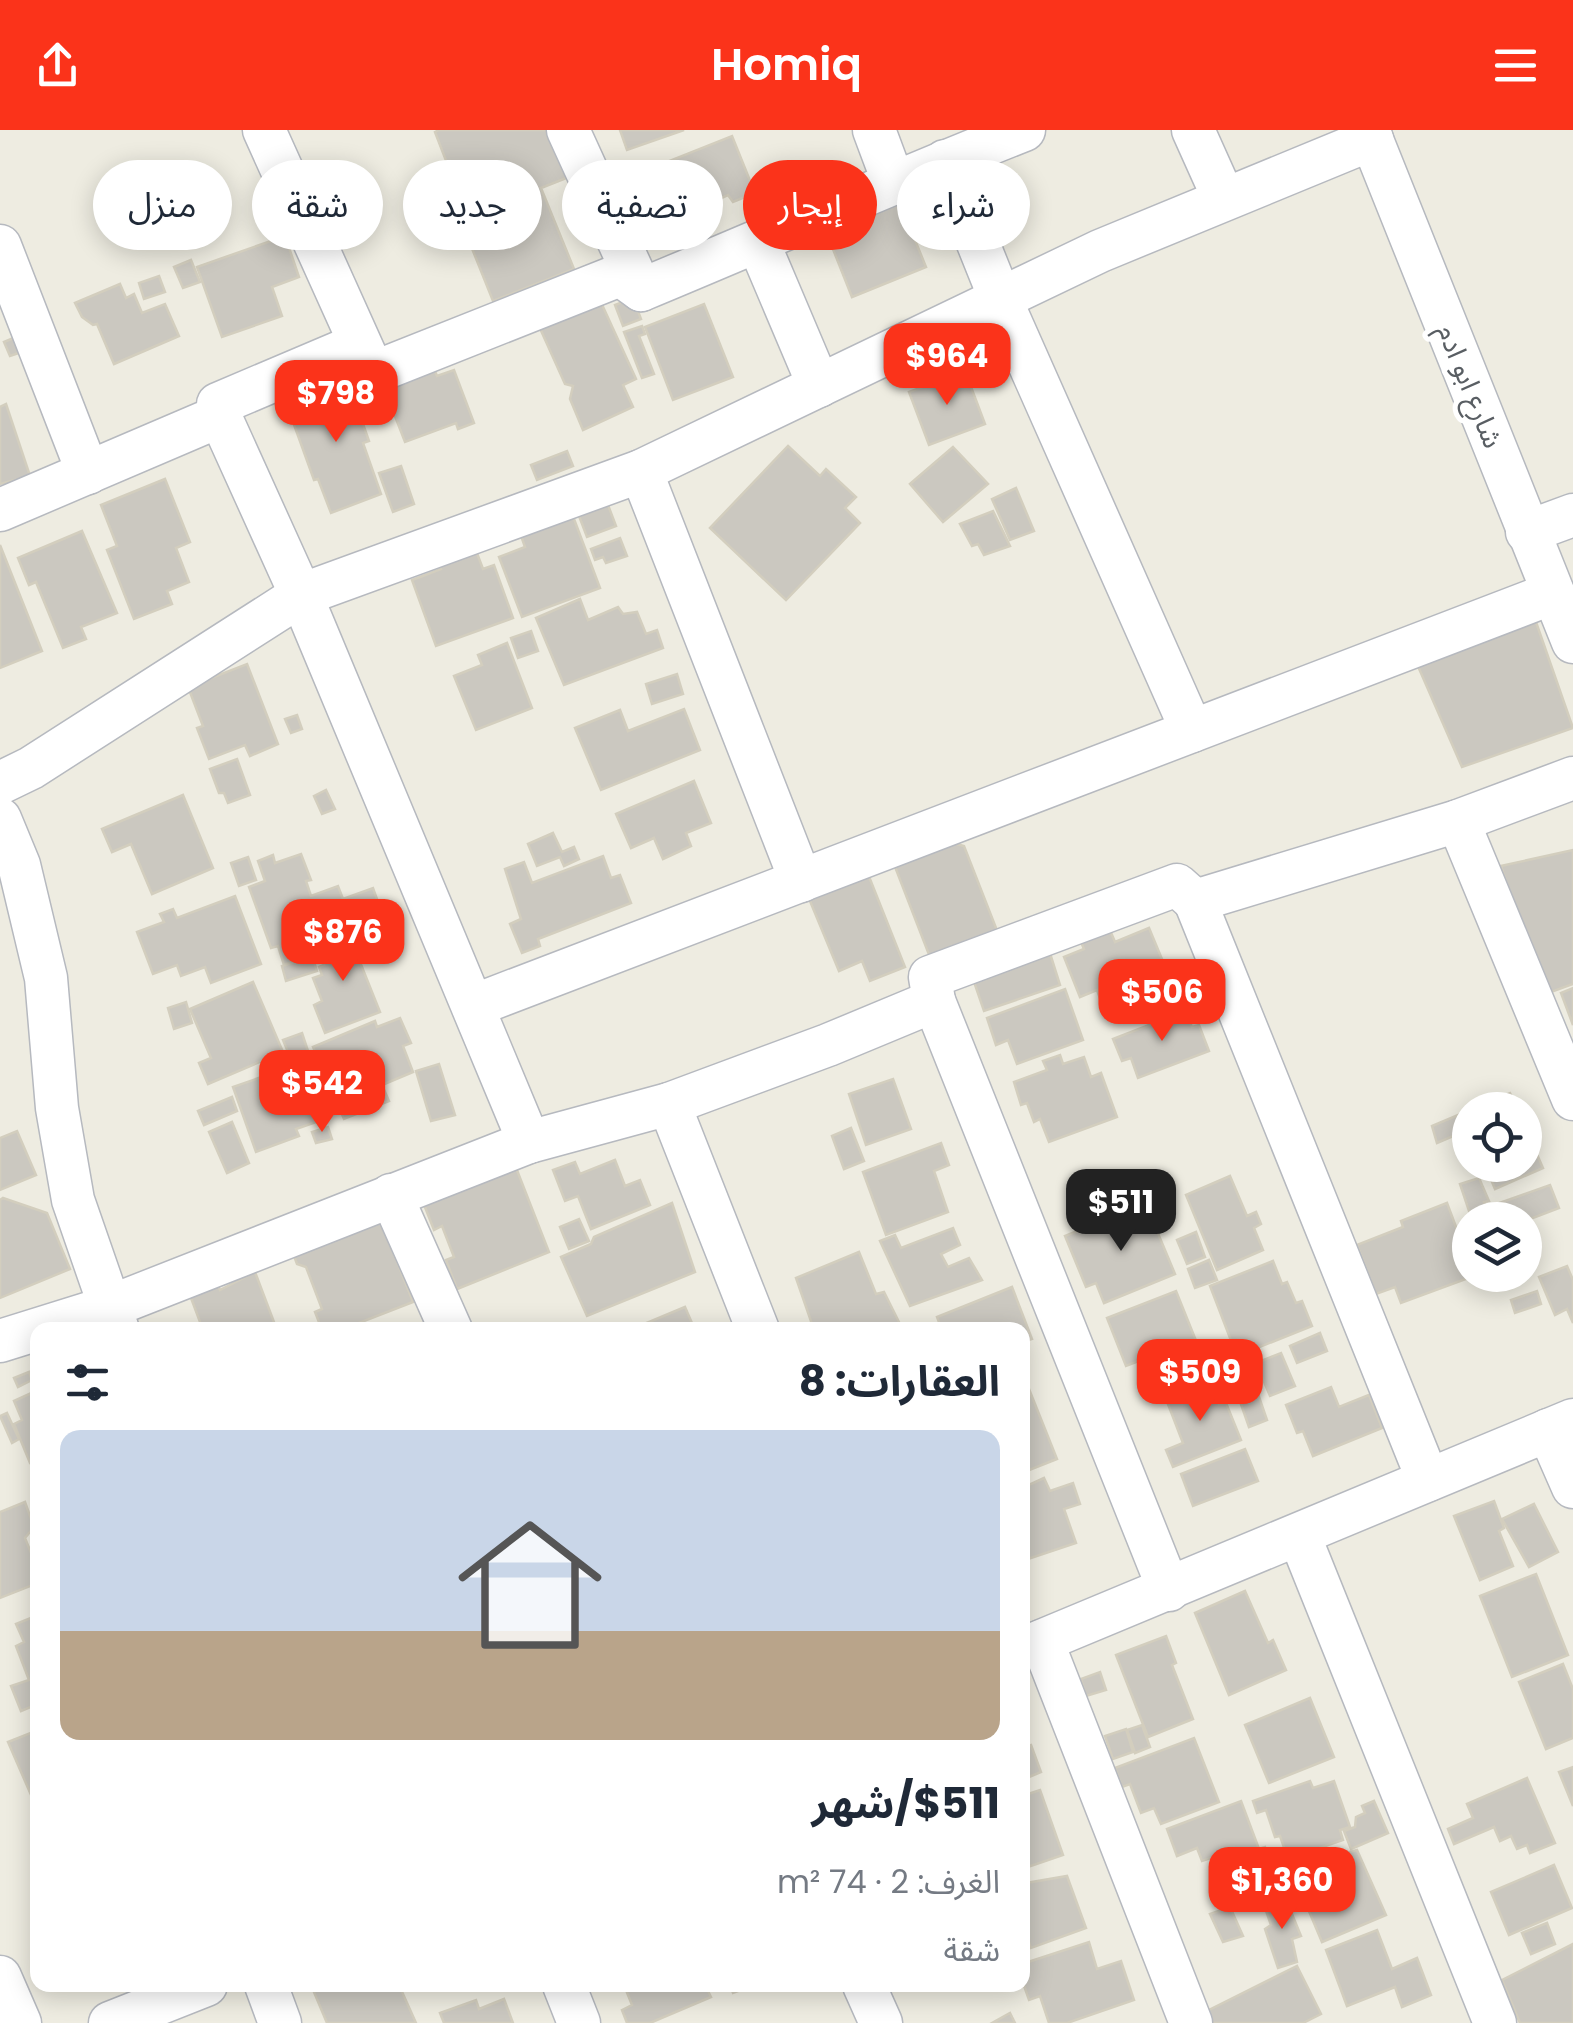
<!DOCTYPE html>
<html lang="ar">
<meta charset="utf-8">
<style>
:root{--surface:#fff;--page:#f6f6f7;--text:#1f2937;--muted:#747a83;--accent:#fb331a}
body{margin:0;font-family:Poppins,"Noto Sans Arabic",sans-serif;background:var(--page);color:var(--text);direction:rtl;height:100vh;display:flex;flex-direction:column;font-size:38px;white-space:nowrap}
*{box-sizing:border-box;margin:0}
p{font-size:32px;color:var(--muted)}
.icon{flex:none;width:55px;height:55px;fill:none;stroke:currentColor;stroke-width:2;stroke-linecap:round;stroke-linejoin:round}
.map{position:relative;flex:1;overflow:hidden;direction:ltr}
.panel{position:absolute;left:30px;top:1192px;width:1000px;height:670px;display:flex;flex-direction:column;background:var(--surface);border-radius:20px;box-shadow:0 5px 25px #0003;direction:rtl}
.panel>*{flex:none}
.hud{position:absolute;left:30px;top:30px;width:1000px;height:90px;direction:rtl;display:flex;gap:20px}
.controls{position:absolute;left:1452px;top:962px;display:grid;gap:20px}
.controls a{display:grid;place-items:center;width:90px;height:90px;border-radius:50%;background:var(--surface);box-shadow:0 5px 25px #0003;font-size:50px}
.price{position:absolute;translate:-50% -85px;padding:0 22px;border-radius:20px;background:var(--accent);color:#fff;font-size:32px;line-height:65px;filter:drop-shadow(0 2px 5px #0008)}
.price::after{content:'';position:absolute;left:50%;top:60px;width:30px;height:22px;margin-left:-15px;background:inherit;clip-path:polygon(0 0,100% 0,50% 100%)}
.price.on{background:#222;color:#fff}
ul{padding:0;list-style:none}
li{display:grid;align-content:center;gap:20px;height:530px;padding:0 30px}
li span{display:grid;place-items:center;height:310px;border-radius:20px;color:#555}
li>.icon{margin-inline-start:auto}
span .icon{width:180px;height:180px;fill:#fffc;stroke-width:1}
li b{font-size:42px}
h2{display:flex;justify-content:space-between;align-items:center;height:120px;padding:0 30px;font-size:42px}
.chip{padding:0 35px;border-radius:45px;background:var(--surface);box-shadow:0 5px 25px #0003;font-size:35px;line-height:90px}
.chip.on{background:var(--accent);color:#fff}
header{display:flex;justify-content:space-between;align-items:center;height:130px;padding:0 30px;background:var(--accent);color:#fff;font-size:45px;font-weight:600}
.map>svg:first-child{display:block}
.building{fill:#cbc8c0;stroke:#d3cebe;stroke-width:2.5}
.lines{fill:none;stroke-linecap:round;stroke-linejoin:round}
.minor-casing{stroke:#b6b9bf;stroke-width:45}
.minor{stroke:#fff;stroke-width:42}
.labels{text-anchor:middle;dominant-baseline:central;stroke-width:10;stroke-linejoin:round;paint-order:stroke}
.street-label{font-size:28px;fill:#595e63;stroke:#fff}
</style>
<header><svg class="icon" aria-label="menu" viewBox="0 0 24 24"><path d="M4 6h16M4 12h16M4 18h16"/></svg>Homiq<svg class="icon" aria-label="share" viewBox="0 0 24 24"><path d="M12 15V3M7 8l5-5 5 5M5 13v7h14v-7"/></svg></header>
<div class="map">
<svg width="1573" height="1893" viewBox="0 0 1573 1893">
<rect width="100%" height="100%" fill="#eeece1"/>
<g class="building">
<polygon points="439,0 556,0 574,45 541,58 574,139 493,171 465,101 470,93 435,2"/>
<polygon points="620,0 684,0 627,20"/>
<polygon points="732,6 755,63 733,72 728,65 706,75 714,92 684,105 676,89 663,93 634,45"/>
<polygon points="889,46 926,137 852,167 821,89"/>
<polygon points="285,106 299,147 272,157 282,186 222,207 197,137"/>
<polygon points="191,130 200,152 183,158 174,137"/>
<polygon points="159,146 165,162 144,169 139,153"/>
<polygon points="120,154 126,168 134,164 142,183 165,174 179,206 114,234 97,194 93,195 82,187 75,173"/>
<polygon points="599,168 636,249 623,255 633,277 583,300 570,269 573,256 565,254 539,196"/>
<polygon points="633,168 641,189 623,196 615,175"/>
<polygon points="704,174 733,247 673,270 645,197"/>
<polygon points="642,196 645,204 639,206 654,244 642,248 624,202"/>
<polygon points="16,207 22,222 10,226 4,212"/>
<polygon points="434,239 437,246 454,240 474,293 458,299 456,293 405,312 384,258"/>
<polygon points="333,241 340,261 350,257 369,311 363,313 381,364 331,383 318,349 314,350 288,278 320,267 314,248"/>
<polygon points="965,241 985,294 929,315 909,262"/>
<polygon points="6,274 30,346 0,354 0,277"/>
<polygon points="788,316 820,346 826,339 856,367 845,378 860,393 786,470 710,398"/>
<polygon points="953,317 988,354 943,392 910,354"/>
<polygon points="567,321 573,336 537,350 531,335"/>
<polygon points="401,336 414,374 393,382 379,343"/>
<polygon points="165,349 190,412 176,418 189,452 167,461 172,474 134,489 107,420 117,416 101,375"/>
<polygon points="1016,358 1034,401 1010,410 992,369"/>
<polygon points="608,375 616,396 587,407 579,386"/>
<polygon points="571,381 600,458 522,487 499,427 525,417 519,400"/>
<polygon points="993,381 1010,416 984,425 978,414 972,416 960,394"/>
<polygon points="82,401 117,483 81,497 86,509 63,518 36,452 29,455 18,428"/>
<polygon points="620,408 627,426 606,433 603,427 595,430 591,419"/>
<polygon points="0,415 42,521 0,538"/>
<polygon points="475,418 483,439 494,435 513,488 436,516 412,450 441,439 438,431"/>
<polygon points="580,469 588,490 618,477 623,484 637,482 646,504 657,500 663,518 564,555 536,488"/>
<polygon points="1529,472 1573,598 1462,637 1410,518"/>
<polygon points="531,501 538,521 518,528 511,508"/>
<polygon points="507,513 532,578 476,600 454,546 482,535 478,525"/>
<polygon points="247,534 278,614 250,626 245,615 209,629 197,598 203,596 188,557"/>
<polygon points="677,544 683,564 652,574 646,554"/>
<polygon points="684,579 700,620 601,660 575,598 620,580 628,601"/>
<polygon points="297,585 302,599 291,603 285,589"/>
<polygon points="237,629 250,665 228,673 224,663 219,663 210,639"/>
<polygon points="694,651 711,693 686,703 691,716 663,729 654,708 631,718 616,684"/>
<polygon points="326,660 335,679 322,684 314,666"/>
<polygon points="183,665 213,738 152,764 131,714 112,722 102,699"/>
<polygon points="553,703 562,722 574,717 579,729 564,736 560,727 537,736 528,714"/>
<polygon points="942,710 964,716 1003,816 933,835 892,729"/>
<polygon points="1573,720 1573,854 1543,865 1501,736"/>
<polygon points="301,724 311,750 306,751 311,766 338,756 343,769 373,758 382,783 350,795 348,789 319,800 327,819 284,835 278,816 271,818 249,757 265,751 258,731 273,725 275,733"/>
<polygon points="603,726 611,748 620,745 631,773 538,809 540,816 522,823 510,794 521,789 505,739 524,732 532,753"/>
<polygon points="248,727 256,750 239,756 231,733"/>
<polygon points="864,734 905,837 870,851 862,831 839,841 805,759"/>
<polygon points="235,766 261,834 211,853 205,837 181,846 177,835 153,844 137,802 164,792 160,784 173,779 177,788"/>
<polygon points="1107,793 1115,812 1149,798 1174,858 1106,885 1097,860 1080,867 1064,827 1084,819 1078,805"/>
<polygon points="346,797 380,882 325,903 314,875 322,871 313,848 322,845 319,837 324,835 319,823 327,820 322,806"/>
<polygon points="1048,817 1060,855 984,881 971,843"/>
<polygon points="312,826 317,841 286,851 282,836"/>
<polygon points="253,852 283,922 208,954 199,933 211,928 190,879"/>
<polygon points="1573,858 1573,895 1561,863"/>
<polygon points="1065,859 1083,910 1017,934 1008,910 996,915 987,888"/>
<polygon points="186,872 192,893 174,899 168,878"/>
<polygon points="1185,881 1192,897 1199,895 1209,921 1138,948 1131,928 1122,931 1113,909"/>
<polygon points="400,888 411,913 403,916 413,942 382,955 389,971 344,989 313,917 375,891 377,897"/>
<polygon points="302,903 308,921 290,927 283,910"/>
<polygon points="1060,925 1063,934 1084,927 1091,947 1101,943 1117,987 1049,1012 1040,989 1034,992 1027,973 1021,975 1014,952 1047,940 1043,931"/>
<polygon points="299,926 322,990 296,999 299,1006 256,1022 233,957 276,942 274,935"/>
<polygon points="439,934 455,985 431,991 416,941"/>
<polygon points="893,949 911,999 866,1015 849,964"/>
<polygon points="1510,963 1518,980 1470,980 1470,999 1437,1013 1432,996"/>
<polygon points="232,967 237,981 204,995 198,981"/>
<polygon points="232,992 249,1033 227,1043 209,1002"/>
<polygon points="328,997 332,1009 316,1013 312,1002"/>
<polygon points="1525,997 1543,1038 1495,1059 1485,1035 1525,1035"/>
<polygon points="851,998 864,1031 844,1039 832,1006"/>
<polygon points="17,1001 36,1045 0,1060 0,1008"/>
<polygon points="941,1013 949,1035 934,1041 948,1082 886,1105 863,1042"/>
<polygon points="513,1030 549,1122 457,1159 446,1130 454,1127 442,1096 434,1100 421,1067"/>
<polygon points="615,1030 625,1056 640,1050 650,1075 591,1099 578,1066 565,1071 553,1040 575,1032 580,1044"/>
<polygon points="1230,1046 1247,1086 1256,1082 1261,1094 1254,1098 1263,1120 1217,1140 1186,1065"/>
<polygon points="1479,1048 1489,1071 1484,1072 1490,1089 1472,1090 1460,1054"/>
<polygon points="1550,1055 1559,1078 1525,1091 1494,1090 1494,1075"/>
<polygon points="3,1068 47,1083 70,1139 0,1168 0,1070"/>
<polygon points="672,1073 695,1142 587,1186 561,1127 591,1114 594,1107"/>
<polygon points="1447,1073 1470,1134 1470,1145 1474,1146 1401,1173 1395,1157 1376,1164 1357,1115 1403,1097 1401,1091"/>
<polygon points="1139,1076 1152,1089 1175,1144 1104,1173 1096,1153 1086,1157 1065,1106"/>
<polygon points="377,1081 413,1172 341,1200 322,1200 315,1182 322,1179 306,1137 297,1134 290,1115"/>
<polygon points="579,1089 589,1111 569,1119 560,1097"/>
<polygon points="1531,1092 1540,1115 1525,1121 1525,1095"/>
<polygon points="953,1098 960,1115 941,1124 948,1137 969,1128 982,1150 910,1176 880,1111 895,1105 901,1118"/>
<polygon points="1196,1102 1205,1127 1187,1134 1177,1110"/>
<polygon points="859,1122 876,1164 884,1162 900,1194 886,1200 814,1200 796,1148"/>
<polygon points="1209,1130 1217,1150 1195,1158 1188,1139"/>
<polygon points="1273,1131 1282,1154 1287,1152 1296,1173 1302,1171 1312,1196 1237,1226 1210,1156"/>
<polygon points="1567,1136 1573,1150 1573,1193 1567,1179 1555,1185 1539,1147"/>
<polygon points="255,1142 277,1200 203,1200 188,1160 215,1149 220,1160"/>
<polygon points="1012,1157 1032,1209 1022,1212 1022,1200 942,1200 937,1187"/>
<polygon points="1176,1161 1207,1238 1155,1259 1144,1229 1126,1236 1107,1188"/>
<polygon points="1537,1161 1541,1174 1515,1183 1511,1170"/>
<polygon points="685,1177 695,1200 638,1200 637,1197"/>
<polygon points="1320,1203 1327,1221 1297,1233 1290,1216"/>
<polygon points="1281,1223 1295,1256 1270,1266 1256,1233"/>
<polygon points="1248,1235 1267,1290 1249,1297 1229,1240"/>
<polygon points="29,1242 32,1250 18,1257 14,1248"/>
<polygon points="1210,1252 1219,1274 1226,1273 1241,1310 1173,1337 1166,1320 1183,1313 1166,1269"/>
<polygon points="1331,1257 1339,1277 1369,1265 1382,1298 1313,1326 1303,1301 1297,1303 1286,1275"/>
<polygon points="1029,1259 1057,1329 1022,1343 1022,1261"/>
<polygon points="38,1260 38,1330 30,1333 14,1294 22,1290 14,1271"/>
<polygon points="7,1283 19,1309 12,1313 0,1286"/>
<polygon points="1245,1319 1258,1351 1193,1376 1181,1344"/>
<polygon points="1044,1348 1050,1361 1073,1353 1080,1374 1064,1379 1076,1413 1022,1431 1022,1358"/>
<polygon points="1494,1371 1504,1398 1499,1401 1513,1436 1480,1450 1454,1386"/>
<polygon points="25,1372 34,1397 25,1408 38,1440 38,1453 0,1468 0,1382"/>
<polygon points="1534,1374 1558,1422 1529,1437 1502,1389"/>
<polygon points="1536,1444 1568,1525 1512,1547 1480,1466"/>
<polygon points="1245,1461 1268,1513 1273,1510 1286,1540 1229,1565 1195,1483"/>
<polygon points="38,1485 38,1574 21,1581 11,1556 29,1550 16,1516 24,1512 16,1494"/>
<polygon points="1166,1506 1176,1533 1172,1535 1193,1589 1148,1607 1116,1525"/>
<polygon points="1563,1534 1573,1559 1573,1608 1546,1619 1519,1552"/>
<polygon points="1100,1542 1106,1560 1086,1566 1081,1549"/>
<polygon points="1310,1568 1334,1627 1269,1653 1245,1595"/>
<polygon points="1142,1595 1150,1617 1135,1623 1127,1600"/>
<polygon points="1126,1599 1133,1622 1113,1629 1105,1606"/>
<polygon points="38,1600 38,1681 8,1612"/>
<polygon points="1194,1608 1219,1672 1161,1694 1154,1678 1141,1683 1130,1654 1122,1657 1115,1638"/>
<polygon points="1031,1615 1041,1642 1022,1650 1022,1618"/>
<polygon points="1573,1637 1573,1676 1559,1642"/>
<polygon points="1527,1648 1555,1713 1530,1723 1527,1715 1517,1719 1511,1706 1500,1711 1494,1697 1454,1714 1448,1699 1473,1688 1467,1674"/>
<polygon points="1310,1651 1313,1658 1334,1651 1350,1697 1340,1700 1343,1710 1288,1729 1280,1706 1275,1707 1266,1680 1257,1683 1253,1671"/>
<polygon points="1040,1660 1063,1725 1022,1739 1022,1666"/>
<polygon points="1241,1671 1259,1719 1265,1717 1270,1731 1225,1747 1217,1726 1202,1731 1197,1718 1177,1726 1167,1699"/>
<polygon points="1374,1671 1388,1703 1351,1719 1344,1701 1355,1697 1356,1687 1365,1683 1362,1676"/>
<polygon points="1322,1718 1327,1728 1357,1720 1386,1785 1322,1812 1290,1736"/>
<polygon points="1554,1735 1572,1778 1509,1805 1491,1762"/>
<polygon points="1022,1745 1026,1753 1067,1746 1086,1798 1031,1818 1022,1794"/>
<polygon points="1285,1767 1301,1806 1292,1809 1297,1832 1278,1838 1265,1799 1271,1795 1264,1775"/>
<polygon points="1230,1777 1243,1806 1223,1812 1210,1784"/>
<polygon points="1547,1793 1555,1814 1531,1824 1522,1803"/>
<polygon points="1377,1800 1392,1839 1417,1828 1431,1865 1402,1877 1395,1857 1347,1876 1326,1820"/>
<polygon points="1089,1812 1097,1839 1121,1831 1134,1870 1067,1893 1049,1893 1040,1866 1029,1870 1022,1850 1022,1834"/>
<polygon points="1573,1814 1573,1893 1520,1893 1502,1850"/>
<polygon points="1297,1836 1321,1884 1303,1893 1210,1893 1209,1880"/>
<polygon points="311,1855 399,1855 416,1893 327,1893"/>
<polygon points="624,1855 705,1855 711,1867 650,1893 627,1893 622,1880 632,1875"/>
<polygon points="730,1855 754,1855 733,1863"/>
<polygon points="504,1869 513,1893 444,1893 440,1883 476,1870 479,1879"/>
<polygon points="1010,1883 1015,1893 992,1893"/>
</g>
<g class="lines">
<defs>
<g id="minor">
<polyline points="264,0 373,242"/>
<polyline points="568,0 641,160"/>
<polyline points="874,0 893,51"/>
<polyline points="1193,0 1224,69"/>
<polyline points="1368,0 1573,512"/>
<polyline points="945,31 1000,168 1192,601"/>
<polyline points="758,112 819,256"/>
<polyline points="0,116 88,343"/>
<polyline points="220,286 301,465 529,1012"/>
<polyline points="641,341 801,751"/>
<path d="M0 380 220 286 218 274 350 218 373 243 620 145 641 160C769 107 895 51 1024 0"/>
<polyline points="1527,402 1573,385"/>
<polyline points="0,653 31,638 301,465 641,341 1100,121 1372,9"/>
<polyline points="0,689 19,735 46,848 57,978 73,1070 118,1200"/>
<polyline points="1458,691 1573,969"/>
<polyline points="1195,771 1428,1350"/>
<polyline points="934,871 1169,1460"/>
<polyline points="473,876 1553,463"/>
<polyline points="669,974 758,1200"/>
<polyline points="391,1065 451,1200"/>
<polyline points="0,1211 109,1177 529,1012 669,974 828,915 934,871 930,847 1177,755 1195,771 1458,691 1573,648"/>
<polyline points="1548,1300 1573,1357"/>
<polyline points="1299,1405 1495,1893"/>
<polyline points="1042,1511 1191,1893"/>
<polyline points="1022,1519 1573,1290"/>
<polyline points="0,1847 20,1893"/>
<polyline points="266,1855 280,1893"/>
<polyline points="564,1855 579,1893"/>
<polyline points="864,1855 881,1893"/>
<polyline points="110,1893 206,1855"/>
</g>
</defs>
<use href="#minor" class="minor-casing"/>
<use href="#minor" class="minor"/>
</g>
<g class="labels">
<g class="street-label">
<text transform="translate(1470 256) rotate(68)">شارع ابو ادم</text>
</g>
</g>
</svg>
<div class="controls">
<a><svg class="icon" aria-label="locate" viewBox="0 0 24 24"><circle cx="12" cy="12" r="6"/><path d="M12 2v4M12 18v4M2 12h4M18 12h4"/></svg></a>
<a><svg class="icon" aria-label="layers" viewBox="0 0 24 24"><path d="M12 4l9 5-9 5-9-5zM3 14l9 5 9-5"/></svg></a>
</div>
<b class="price" style="left:947px;top:278px">$964</b>
<b class="price" style="left:336px;top:315px">$798</b>
<b class="price" style="left:343px;top:854px">$876</b>
<b class="price" style="left:1162px;top:914px">$506</b>
<b class="price" style="left:322px;top:1005px">$542</b>
<b class="price on" style="left:1121px;top:1124px">$511</b>
<b class="price" style="left:1200px;top:1294px">$509</b>
<b class="price" style="left:1282px;top:1802px">$1,360</b>
<div class="hud">
<a class="chip">شراء</a>
<a class="chip on">إيجار</a>
<a class="chip">تصفية</a>
<a class="chip">جديد</a>
<a class="chip">شقة</a>
<a class="chip">منزل</a>
</div>
<section class="panel">
<h2>العقارات: 8<svg class="icon" aria-label="filters" viewBox="0 0 24 24"><path d="M4 7h16M4 17h16"/><circle cx="9" cy="7" r="2"/><circle cx="15" cy="17" r="2"/></svg></h2>
<ul>
<li><span style="background:linear-gradient(#c9d6e8 65%,#b9a48a 0)"><svg class="icon" aria-label="home" viewBox="0 0 24 24"><path d="M3 11l9-7 9 7M6 9v11h12V9"/></svg></span><div><b>$511/شهر</b><p>الغرف: 2 · 74 m²</p><p>شقة</p></div></li>
</ul>
</section>
</div>
